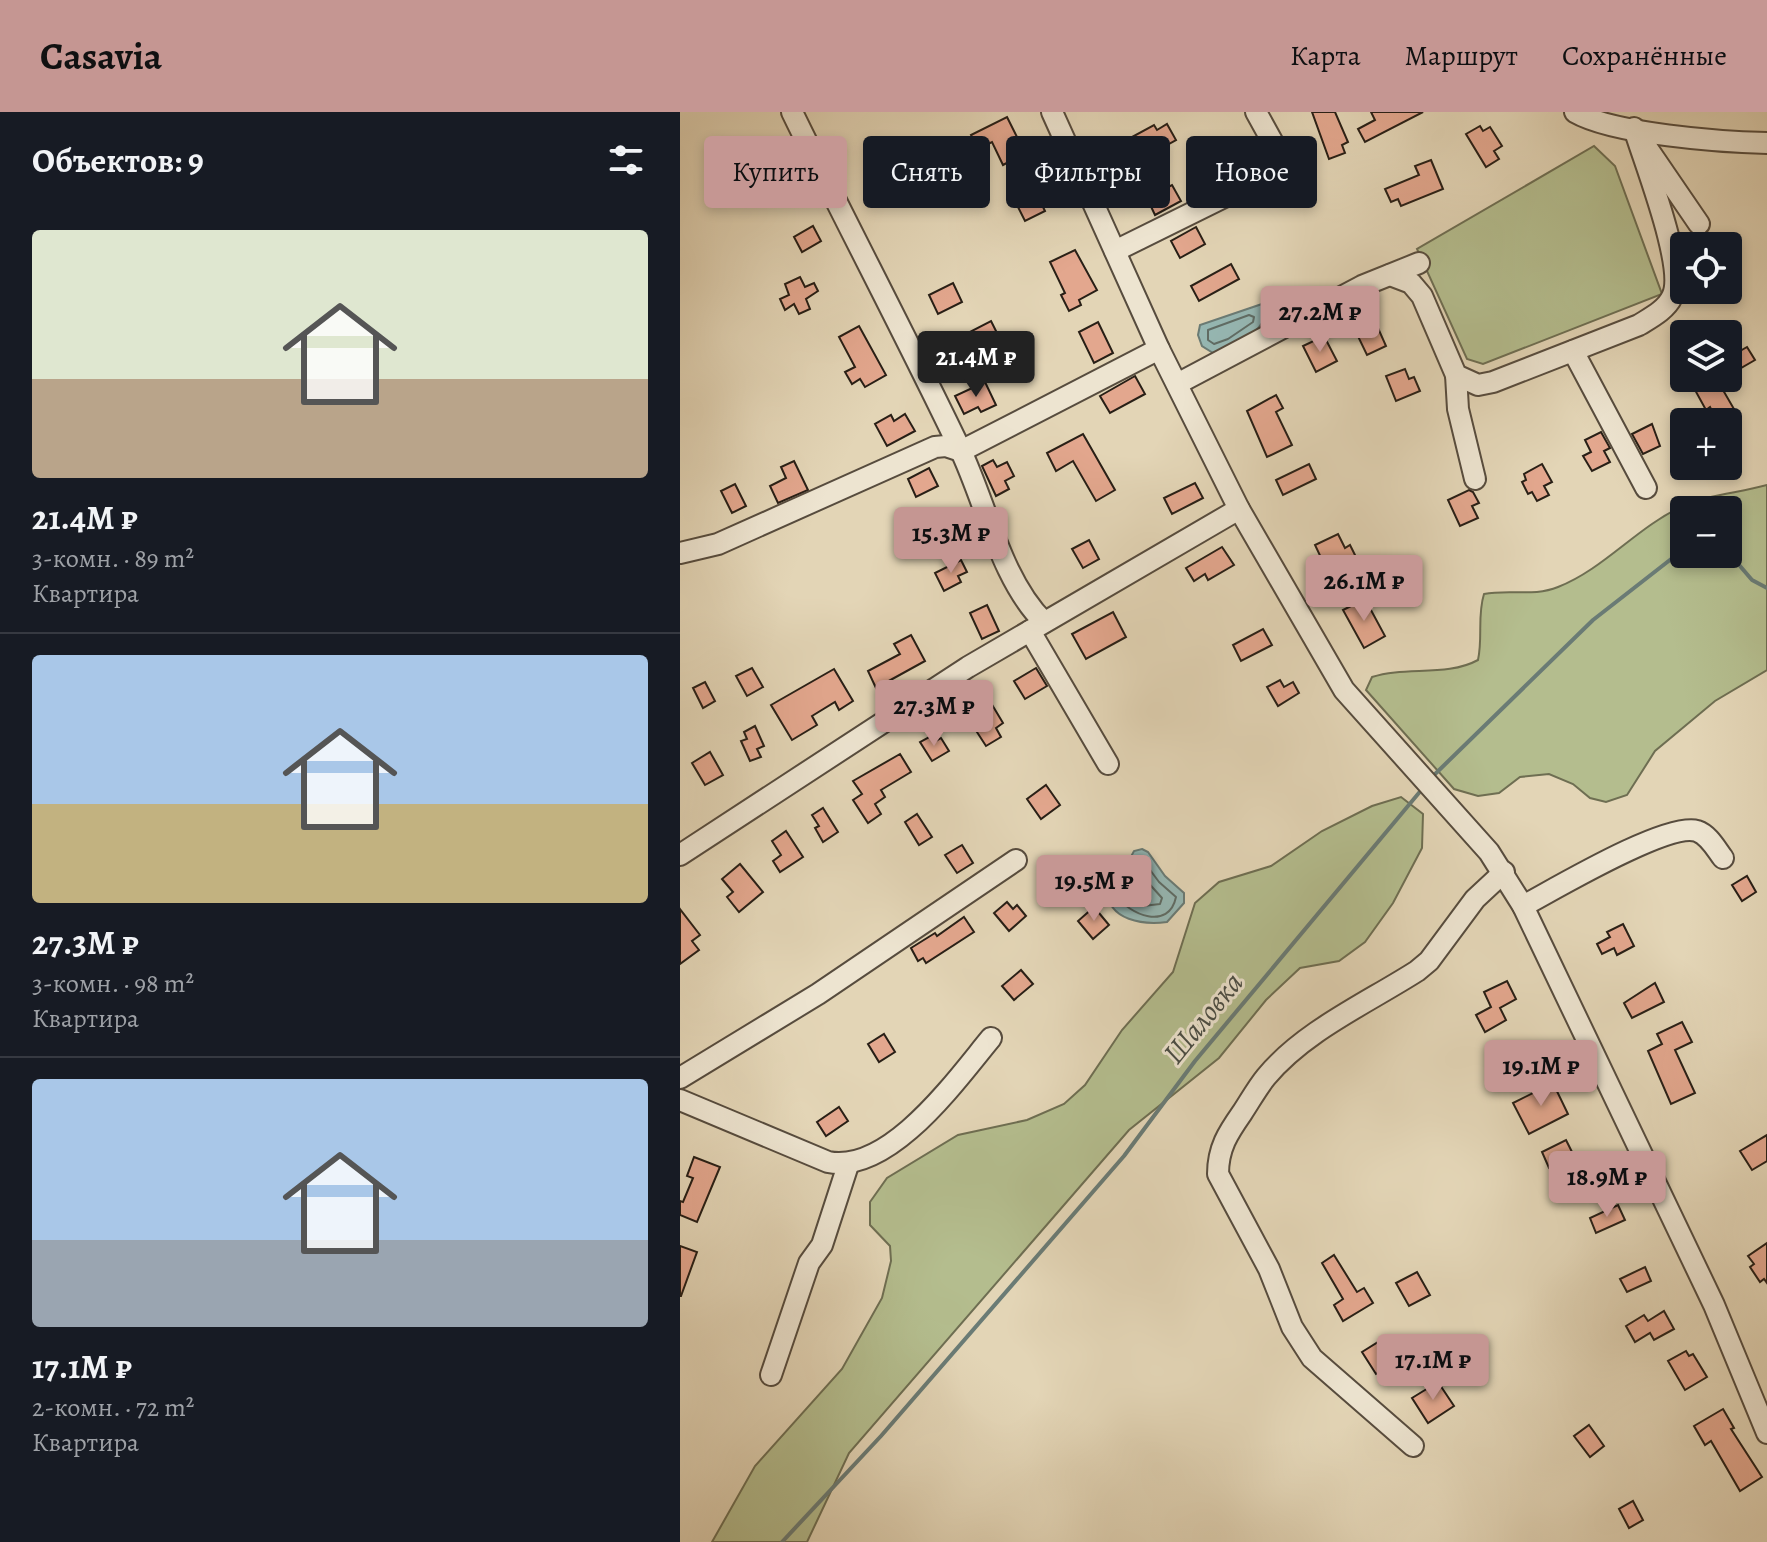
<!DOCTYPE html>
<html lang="ru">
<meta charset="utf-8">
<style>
:root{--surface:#171b24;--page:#20242c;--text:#f1f3f6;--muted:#9ea1a6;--line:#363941;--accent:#c59692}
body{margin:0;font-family:Alegreya,serif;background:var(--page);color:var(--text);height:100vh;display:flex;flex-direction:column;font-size:30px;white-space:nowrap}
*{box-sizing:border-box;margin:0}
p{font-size:26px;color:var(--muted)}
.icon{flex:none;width:44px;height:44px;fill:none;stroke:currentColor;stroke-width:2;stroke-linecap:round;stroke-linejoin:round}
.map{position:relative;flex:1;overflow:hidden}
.details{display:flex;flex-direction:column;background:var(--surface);width:680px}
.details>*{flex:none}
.guide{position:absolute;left:24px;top:24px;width:760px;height:72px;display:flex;gap:16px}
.fabs{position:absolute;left:990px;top:120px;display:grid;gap:16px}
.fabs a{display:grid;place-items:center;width:72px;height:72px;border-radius:8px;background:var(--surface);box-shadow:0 4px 12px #0003;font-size:40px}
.price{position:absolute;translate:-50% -68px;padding:0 18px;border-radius:8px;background:var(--accent);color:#111;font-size:26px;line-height:52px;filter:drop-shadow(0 2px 4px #0008)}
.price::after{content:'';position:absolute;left:50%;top:48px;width:24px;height:18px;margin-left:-12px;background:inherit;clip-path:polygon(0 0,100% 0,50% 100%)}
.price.current{background:#222;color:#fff}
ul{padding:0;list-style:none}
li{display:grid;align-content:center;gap:16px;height:424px;padding:0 32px}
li+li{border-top:2px solid var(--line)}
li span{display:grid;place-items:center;height:248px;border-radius:8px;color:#555}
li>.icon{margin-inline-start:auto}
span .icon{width:144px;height:144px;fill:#fffc;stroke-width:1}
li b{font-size:34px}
h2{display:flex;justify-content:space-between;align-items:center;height:96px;padding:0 32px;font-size:34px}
.chip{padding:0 28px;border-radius:8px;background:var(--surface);box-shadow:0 4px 12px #0003;font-size:28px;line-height:72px}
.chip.current{background:var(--accent);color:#111}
header{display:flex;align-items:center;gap:48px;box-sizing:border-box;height:112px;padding:0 40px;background:var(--accent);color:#111}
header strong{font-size:38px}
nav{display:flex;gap:44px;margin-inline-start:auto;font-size:28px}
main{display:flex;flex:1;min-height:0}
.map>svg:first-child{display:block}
.green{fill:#b4bd8e;stroke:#6e6e52;stroke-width:2;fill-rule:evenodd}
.water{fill:#96b8b4;stroke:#6a7b75;stroke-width:2}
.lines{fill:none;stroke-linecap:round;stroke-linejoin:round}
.shore{stroke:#5f6c65;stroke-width:2}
.stream{stroke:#6a7b75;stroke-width:4}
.building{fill:#e3a78e;stroke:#281f16;stroke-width:2}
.minor-casing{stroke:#574c3e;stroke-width:24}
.minor{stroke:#ede4d0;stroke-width:20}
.labels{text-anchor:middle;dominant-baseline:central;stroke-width:6;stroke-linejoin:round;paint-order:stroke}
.water-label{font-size:30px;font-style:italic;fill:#494d45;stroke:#ede4d0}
</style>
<header>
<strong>Casavia</strong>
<nav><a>Карта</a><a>Маршрут</a><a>Сохранённые</a></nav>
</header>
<main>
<section class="details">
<h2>Объектов: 9<svg class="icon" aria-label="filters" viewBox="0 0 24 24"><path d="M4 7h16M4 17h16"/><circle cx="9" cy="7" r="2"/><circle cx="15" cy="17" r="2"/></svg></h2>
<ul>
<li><span style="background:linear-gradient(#dfe7d0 60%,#b9a48a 0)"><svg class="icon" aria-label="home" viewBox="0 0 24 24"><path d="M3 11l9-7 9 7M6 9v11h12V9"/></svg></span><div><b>21.4M ₽</b><p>3-комн. · 89 m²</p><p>Квартира</p></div></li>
<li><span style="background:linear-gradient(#a9c7e8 60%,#c2b280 0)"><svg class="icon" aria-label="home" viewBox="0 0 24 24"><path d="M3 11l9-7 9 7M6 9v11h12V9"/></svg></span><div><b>27.3M ₽</b><p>3-комн. · 98 m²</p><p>Квартира</p></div></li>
<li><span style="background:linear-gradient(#a9c7e8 65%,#9aa5b1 0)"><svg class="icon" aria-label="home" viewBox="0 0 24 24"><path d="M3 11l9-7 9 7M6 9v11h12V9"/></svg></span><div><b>17.1M ₽</b><p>2-комн. · 72 m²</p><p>Квартира</p></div></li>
</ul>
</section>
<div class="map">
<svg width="1087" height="1430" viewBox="0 0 1087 1430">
<rect width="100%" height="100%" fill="#e3d5b6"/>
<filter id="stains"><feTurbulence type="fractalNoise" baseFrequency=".0025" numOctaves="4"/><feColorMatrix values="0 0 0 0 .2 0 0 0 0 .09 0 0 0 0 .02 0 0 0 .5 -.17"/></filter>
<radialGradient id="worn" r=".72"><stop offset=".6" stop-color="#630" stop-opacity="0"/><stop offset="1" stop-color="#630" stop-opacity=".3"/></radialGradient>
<g class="green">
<polygon points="914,34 935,54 982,182 803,252 787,247 737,137"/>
<path d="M1087 373V558L1035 589 975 639 947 683 926 690 910 686 893 672 869 662 840 665 819 681 798 684 774 677 686 578 692 565C725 554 767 565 798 548 803 525 797 504 804 482 829 477 854 485 878 475 924 457 957 415 1003 394 1030 382 1059 381 1087 373ZM1004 398H1048V442H1004Z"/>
<polygon points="721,685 743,702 742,736 713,791 685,830 659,849 620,856 586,888 539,946 449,1018 169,1341 127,1430 32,1430 75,1354 162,1257 202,1186 211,1149 210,1134 190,1113 190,1090 207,1066 278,1023 347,1008 384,992 405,973 442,918 493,860 515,791 539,770 591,754 642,719 692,694"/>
</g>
<g class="water">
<path d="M582 192 586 196C587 221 553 234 533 241L522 234 518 223 520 213Z"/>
<path d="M462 737 468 740 485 764 504 781V791L487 810C464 813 428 809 427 778L440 765 454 739Z"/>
</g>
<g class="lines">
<g class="shore">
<polygon points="569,203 574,205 573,210 548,227 534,232 528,228 528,218"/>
<path d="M462 747 479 770 496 785C489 819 449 803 436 783Z"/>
<polygon points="464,766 482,786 480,792 463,794 450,785 459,768"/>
</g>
<g class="stream">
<polyline points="1048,440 1072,468 1087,476"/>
<polyline points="751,666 913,508 1004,437"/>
<polyline points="102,1430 201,1324 444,1044 515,949 743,676"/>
</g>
</g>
<g class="building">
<polygon points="632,0 655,0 668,30 662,33 665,41 649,47"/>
<polygon points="691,0 743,0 685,30 678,17 695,8"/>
<polygon points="327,5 345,41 323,53 312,30 298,37 291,23"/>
<polygon points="487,12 496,28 469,43 466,38 449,47 441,31 474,13 477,18"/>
<polygon points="800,14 803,19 810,15 822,34 814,39 819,47 806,55 786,22"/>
<polygon points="751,48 763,77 721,94 718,87 711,90 705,77 739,63 735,54"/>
<polygon points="108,55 118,76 84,93 81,86 73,89 63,70 82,61 85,67"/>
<polygon points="492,73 501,89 475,103 467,86"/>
<polygon points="368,75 373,87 362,93 365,99 345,109 336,91"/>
<polygon points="133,114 141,129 122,140 114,125"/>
<polygon points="516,115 525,132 500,146 491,129"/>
<polygon points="395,138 417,178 399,188 401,193 389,199 381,183 385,181 370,150"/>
<polygon points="551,152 559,167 519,189 511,174"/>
<polygon points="120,165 125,175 134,171 138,179 126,187 130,197 119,202 114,192 105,198 100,187 109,183 105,172"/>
<polygon points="273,171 282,190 258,202 249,183"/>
<polygon points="694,207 706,234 687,243 674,216"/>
<polygon points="311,209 318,223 284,239 287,244 261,257 253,239"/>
<polygon points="418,210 433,241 414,251 399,220"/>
<polygon points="179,214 206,263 185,275 180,267 172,272 165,260 175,255 159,225"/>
<polygon points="644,224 657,249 636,260 623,234"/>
<polygon points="1067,235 1075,248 1054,260 1048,246"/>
<polygon points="725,257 729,267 734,265 740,279 716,289 706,264"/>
<polygon points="455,264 465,282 430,301 420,284"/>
<polygon points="1036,266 1054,297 1036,307 1030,295 1026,298 1015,278"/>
<polygon points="305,270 316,293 301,300 298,295 284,302 275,284"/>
<polygon points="596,283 603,296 596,300 612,333 587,345 567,299"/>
<polygon points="225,302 235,319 207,334 195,312 211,303 214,309"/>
<polygon points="972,312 980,334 963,342 952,322"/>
<polygon points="921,320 930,336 924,339 930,350 912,359 903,344 911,340 905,328"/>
<polygon points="403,322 435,378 416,389 393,349 376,359 367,341"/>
<polygon points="313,348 317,355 327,350 334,364 325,369 329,377 316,384 302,354"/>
<polygon points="114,349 128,378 98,391 90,374 106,366 101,355"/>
<polygon points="629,352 636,367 603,383 596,368"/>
<polygon points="862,352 872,370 864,374 869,383 857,389 852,380 848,382 842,370 846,368 844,362"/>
<polygon points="249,356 258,374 236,385 228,367"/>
<polygon points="515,371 523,386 492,402 484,386"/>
<polygon points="55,372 66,394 52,401 41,379"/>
<polygon points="789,378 793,380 799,391 792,394 798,406 780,414 768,388"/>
<polygon points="275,397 282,412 246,429 239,414"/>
<polygon points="658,422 665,436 670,433 680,453 667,460 670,465 654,473 635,433"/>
<polygon points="409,428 419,447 403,456 392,437"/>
<polygon points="542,435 554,453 528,468 525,462 514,469 506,456"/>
<polygon points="281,448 287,460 278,464 281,470 264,479 255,461"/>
<polygon points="685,487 705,524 684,536 663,498"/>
<polygon points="307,493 319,519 302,527 290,501"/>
<polygon points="433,500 446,525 406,547 392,522"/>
<polygon points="583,517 592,533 561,549 553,533"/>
<polygon points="231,523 245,549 196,576 188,559 220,542 214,532"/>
<polygon points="72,556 83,575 67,584 56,564"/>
<polygon points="356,556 367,574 345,587 334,569"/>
<polygon points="154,557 173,589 159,598 155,590 132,604 137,613 112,628 91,593"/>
<polygon points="600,568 604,575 613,570 619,581 598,594 587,575"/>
<polygon points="25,570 35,589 23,596 13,576"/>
<polygon points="308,586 323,611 316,616 321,625 306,634 284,600"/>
<polygon points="75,614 84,634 77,637 81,645 70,649 61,629 67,627 64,620"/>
<polygon points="251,624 254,630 261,626 269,639 252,649 240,630"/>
<polygon points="30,640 43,663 25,673 12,651"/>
<polygon points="220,642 231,660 201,678 205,685 195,692 201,702 188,711 173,688 182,682 173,669"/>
<polygon points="366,673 380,693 361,707 347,687"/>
<polygon points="143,696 158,720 143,730 135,716 139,714 132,703"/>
<polygon points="237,702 252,725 239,733 225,710"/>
<polygon points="106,719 123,745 100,760 93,749 101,743 92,729"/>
<polygon points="282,733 293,751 277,761 265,743"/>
<polygon points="60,752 83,780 59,800 47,785 53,780 42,767"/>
<polygon points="1067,764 1076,780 1062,789 1052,773"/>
<polygon points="327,790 333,797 337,793 346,804 329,819 314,801"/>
<polygon points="414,795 429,813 413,827 398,809"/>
<polygon points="0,797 20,823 12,829 19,838 0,852"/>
<polygon points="284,805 294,820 246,851 243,846 238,849 231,836 255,821 257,824"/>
<polygon points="943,812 954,834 937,843 934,836 922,842 917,832 930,825 927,820"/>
<polygon points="341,858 353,872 334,888 322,874"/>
<polygon points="827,869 836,887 820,896 826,908 805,920 796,903 811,895 804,880"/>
<polygon points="975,871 984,890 952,906 944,891"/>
<polygon points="1002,910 1012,930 995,938 1015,981 991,992 968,939 982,932 977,922"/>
<polygon points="204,922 215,940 199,950 188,932"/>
<polygon points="856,933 863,947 832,961 826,948"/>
<polygon points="873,971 888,1002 849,1022 833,991"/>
<polygon points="159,995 168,1009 146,1024 137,1010"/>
<polygon points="1087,1023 1087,1049 1072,1058 1060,1039"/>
<polygon points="886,1028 909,1074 894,1081 879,1051 869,1056 862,1040"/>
<polygon points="14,1045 40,1055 17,1110 0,1103 0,1089 3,1090 13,1066 7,1064"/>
<polygon points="938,1093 945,1108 916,1121 910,1106"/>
<polygon points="1087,1131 1087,1171 1084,1167 1080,1170 1070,1155 1074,1152 1068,1144"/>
<polygon points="0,1134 17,1140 1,1184 0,1184"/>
<polygon points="654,1143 677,1180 684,1176 693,1191 663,1209 654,1193 663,1187 642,1151"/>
<polygon points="965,1155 971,1169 947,1180 940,1167"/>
<polygon points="737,1160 750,1183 729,1194 716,1171"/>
<polygon points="984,1199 994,1217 974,1228 970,1221 955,1230 946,1214 964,1203 968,1209"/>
<polygon points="703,1227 717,1250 696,1262 682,1240"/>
<polygon points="1006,1239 1009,1244 1013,1242 1027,1265 1005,1278 988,1249"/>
<polygon points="758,1270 774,1294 748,1311 732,1286"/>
<polygon points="1043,1297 1054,1316 1051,1317 1082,1365 1060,1379 1031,1329 1025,1333 1014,1314"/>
<polygon points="909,1313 924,1334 910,1345 894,1324"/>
<polygon points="953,1389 963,1408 949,1416 939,1397"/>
</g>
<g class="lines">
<defs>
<g id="minor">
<path d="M112 0C167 113 226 224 280 337 306 391 321 468 364 510"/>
<polyline points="372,0 479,237 559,397 664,578 809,740 843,794 1034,1193 1087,1321"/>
<path d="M895 0C933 22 1041 30 1087 31"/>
<polyline points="965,33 1019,112"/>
<polyline points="435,139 601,57 597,38 576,0"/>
<path d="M710 163 731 171 742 184 776 263 798 273 813 270 959 213C970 206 986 198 992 185 1007 157 964 50 954 16"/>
<polyline points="893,239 966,376"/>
<polyline points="776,263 778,297 795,367"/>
<polyline points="497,272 682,174 739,151"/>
<polyline points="0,441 38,432 255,335 266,334 281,339 479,237"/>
<polyline points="350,519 428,652"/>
<polyline points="0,743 288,555 559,397"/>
<path d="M843 794C875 777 987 710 1017 719 1029 723 1036 737 1043 746"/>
<polyline points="0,966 138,882 336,748"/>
<path d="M0 988 148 1050C210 1062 276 968 311 926"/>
<polyline points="91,1263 129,1151 142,1133 168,1053"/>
<path d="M733 1334 632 1246 612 1215 589 1157 538 1062C538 1036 548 1021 562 1001 570 989 577 976 586 965 624 919 687 891 737 859L749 849 795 787 824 760"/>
</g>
</defs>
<use href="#minor" class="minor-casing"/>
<use href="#minor" class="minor"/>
</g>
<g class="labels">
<g class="water-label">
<text transform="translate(523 906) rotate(-51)">Шаловка</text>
</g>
</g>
<rect width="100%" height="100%" filter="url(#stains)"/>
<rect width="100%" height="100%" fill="url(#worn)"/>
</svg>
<div class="fabs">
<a><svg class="icon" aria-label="locate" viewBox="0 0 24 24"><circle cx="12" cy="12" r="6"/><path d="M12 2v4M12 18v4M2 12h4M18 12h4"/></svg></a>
<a><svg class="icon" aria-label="layers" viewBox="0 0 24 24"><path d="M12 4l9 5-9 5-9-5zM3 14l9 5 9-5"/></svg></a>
<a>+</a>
<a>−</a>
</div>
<b class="price" style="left:640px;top:242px">27.2M ₽</b>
<b class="price current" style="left:296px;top:287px">21.4M ₽</b>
<b class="price" style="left:271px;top:463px">15.3M ₽</b>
<b class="price" style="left:684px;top:511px">26.1M ₽</b>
<b class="price" style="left:254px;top:636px">27.3M ₽</b>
<b class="price" style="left:414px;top:811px">19.5M ₽</b>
<b class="price" style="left:861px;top:996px">19.1M ₽</b>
<b class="price" style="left:927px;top:1107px">18.9M ₽</b>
<b class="price" style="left:753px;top:1290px">17.1M ₽</b>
<div class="guide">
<a class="chip current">Купить</a>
<a class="chip">Снять</a>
<a class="chip">Фильтры</a>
<a class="chip">Новое</a>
</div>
</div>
</main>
